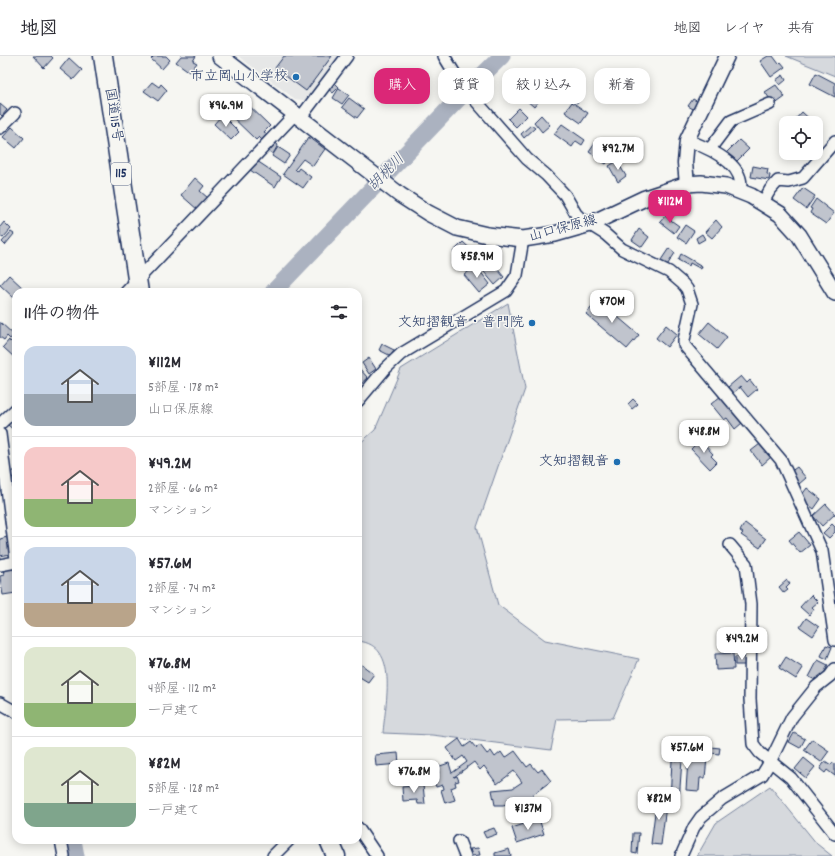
<!DOCTYPE html>
<html lang="ja">
<meta charset="utf-8">
<style>
:root{--surface:#fff;--page:#f2f2f3;--text:#2b2b33;--muted:#7c7c81;--line:#e1e1e2;--accent:#db2777}
body{margin:0;font-family:Dekko,"Klee One",sans-serif;background:var(--page);color:var(--text);height:100vh;display:flex;flex-direction:column;font-size:15px;white-space:nowrap}
*{box-sizing:border-box;margin:0}
p{font-size:13px;color:var(--muted)}
.icon{flex:none;width:22px;height:22px;fill:none;stroke:currentColor;stroke-width:2;stroke-linecap:round;stroke-linejoin:round}
.map{position:relative;flex:1;overflow:hidden}
.details{position:absolute;left:12px;top:232px;width:350px;height:556px;display:flex;flex-direction:column;background:var(--surface);border-radius:12px;box-shadow:0 2px 10px #0003}
.details>*{flex:none}
.hud{position:absolute;left:374px;top:12px;width:380px;height:36px;display:flex;gap:8px}
.buttons{position:absolute;left:779px;top:60px;display:grid;gap:8px}
.buttons a{display:grid;place-items:center;width:44px;height:44px;border-radius:8px;background:var(--surface);box-shadow:0 2px 10px #0003;font-size:20px}
.price{position:absolute;translate:-50% -34px;padding:0 9px;border-radius:8px;background:#fff;color:#222;font-size:13px;line-height:26px;filter:drop-shadow(0 1px 2px #0008)}
.price::after{content:'';position:absolute;left:50%;top:24px;width:12px;height:9px;margin-left:-6px;background:inherit;clip-path:polygon(0 0,100% 0,50% 100%)}
.price.current{background:var(--accent);color:#fff}
ul{padding:0;list-style:none}
li{display:flex;align-items:center;gap:12px;height:100px;padding:0 12px}
li+li{border-top:1px solid var(--line)}
li span{display:grid;place-items:center;flex:none;width:112px;height:80px;border-radius:12px;color:#555}
li>.icon{margin-inline-start:auto}
span .icon{width:48px;height:48px;fill:#fffc;stroke-width:1}
li b{font-size:17px}
h2{display:flex;justify-content:space-between;align-items:center;height:48px;padding:0 12px;font-size:17px}
.tag{padding:0 14px;border-radius:12px;background:var(--surface);box-shadow:0 2px 10px #0003;font-size:14px;line-height:36px}
.tag.current{background:var(--accent);color:#fff}
header{display:flex;align-items:center;gap:24px;box-sizing:border-box;height:56px;padding:0 20px;background:var(--surface);border-bottom:1px solid var(--line)}
header strong{font-size:19px}
nav{display:flex;gap:22px;margin-inline-start:auto;font-size:14px}
.map>svg:first-child{display:block}
.built{fill:#e6e7e7}
.green{fill:#d6d9dd;stroke:#78849e}
.lines{fill:none;stroke-linecap:round;stroke-linejoin:round}
.river{stroke:#abb2c0;stroke-width:17}
.building{fill:#c0c4cd;stroke:#1b2f5e}
.minor-casing{stroke:#1b2f5e;stroke-width:14}
.tertiary-casing{stroke:#1b2f5e;stroke-width:17}
.secondary-casing{stroke:#1b2f5e;stroke-width:18}
.trunk-casing{stroke:#1b2f5e;stroke-width:21}
.minor{stroke:#f6f6f2;stroke-width:11}
.tertiary{stroke:#f6f6f2;stroke-width:14}
.secondary{stroke:#f6f6f2;stroke-width:15}
.trunk{stroke:#f6f6f2;stroke-width:18}
.poi-dot{fill:#1f6fb2;stroke:#f6f6f2;stroke-width:1.5}
.labels{text-anchor:middle;dominant-baseline:central;stroke-width:3;stroke-linejoin:round;paint-order:stroke}
.shield{fill:#f6f6f2;stroke:#5d6b8a;stroke-width:1}
.shield-label{font-size:13px;font-weight:bold;fill:#1b2f5e}
.poi-label{font-size:14px;fill:#1b2f5e;stroke:#f6f6f2;text-anchor:end}
.street-label{font-size:14px;fill:#1b2f5e;stroke:#f6f6f2}
.water-label{font-size:15px;font-style:italic;fill:#46567b;stroke:#f6f6f2}
</style>
<header>
<strong>地図</strong>
<nav><a>地図</a><a>レイヤ</a><a>共有</a></nav>
</header>
<div class="map">
<svg width="835" height="800" viewBox="0 0 835 800">
<rect width="100%" height="100%" fill="#f6f6f2"/>
<filter id="ink" filterUnits="userSpaceOnUse"><feTurbulence type="fractalNoise" baseFrequency=".025" numOctaves="2"/><feDisplacementMap in="SourceGraphic" scale="8" xChannelSelector="R" yChannelSelector="G"/><feConvolveMatrix kernelMatrix="1 2 1 2 8 2 1 2 1" color-interpolation-filters="sRGB"/></filter>
<g filter="url(#ink)">
<polygon class="built" points="238,0 342,0 308,42 304,44 295,43"/>
<g class="green">
<polygon points="786,0 835,0 835,20"/>
<path d="M508 247 525 333 477 471 498 549 545 584 639 603 613 662 557 663 551 694 432 679 383 677C385 648 400 589 358 585V389L375 374 401 313Z"/>
<polygon points="770,730 817,788 832,800 697,800 716,767"/>
</g>
<g class="lines">
<g class="river">
<polyline points="273,236 461,40 502,0"/>
<polyline points="73,784 76,800"/>
</g>
</g>
<g class="building">
<polygon points="33,0 51,0 53,2 44,12"/>
<polygon points="154,0 166,0 170,4 162,13 151,3"/>
<polygon points="181,0 196,0 193,5 197,7 190,16 176,6"/>
<polygon points="284,0 332,0 306,35 275,12"/>
<polygon points="768,0 773,0 779,8 781,6 785,11 771,21 760,5"/>
<polygon points="69,2 82,14 73,24 60,13"/>
<polygon points="816,17 835,27 835,41 810,28"/>
<polygon points="783,19 786,24 780,29 776,24"/>
<polygon points="509,20 519,28 515,34 505,26"/>
<polygon points="152,26 159,31 161,28 167,34 158,45 144,35"/>
<polygon points="334,26 339,31 333,37 328,33"/>
<polygon points="525,27 542,41 534,51 517,36"/>
<polygon points="776,29 785,41 774,49 765,36"/>
<polygon points="339,32 349,39 342,48 333,42"/>
<polygon points="572,34 581,41 577,47 568,40"/>
<polygon points="239,40 270,70 264,76 267,78 262,84 259,81 256,84 225,54"/>
<polygon points="349,42 364,53 357,62 342,51"/>
<polygon points="693,43 698,46 693,53 688,50"/>
<polygon points="572,46 588,57 581,67 565,56"/>
<polygon points="0,48 7,54 2,60 0,58"/>
<polygon points="519,52 527,60 516,71 508,63"/>
<polygon points="802,56 814,67 792,67"/>
<polygon points="222,59 239,76 231,84 214,68"/>
<polygon points="541,59 550,69 542,76 534,66"/>
<polygon points="562,68 585,84 582,89 576,85 572,91 554,78"/>
<polygon points="531,69 535,72 524,82 521,78"/>
<polygon points="12,71 24,82 16,92 3,81"/>
<polygon points="309,81 325,93 313,110 303,103 295,113 297,115 299,112 311,121 303,132 283,118"/>
<polygon points="598,83 615,95 606,108 589,96"/>
<polygon points="739,84 749,93 737,105 732,101 730,103 725,98"/>
<polygon points="273,85 278,89 273,98 267,94"/>
<polygon points="278,91 290,99 284,108 272,100"/>
<polygon points="257,105 281,121 275,131 250,114"/>
<polygon points="617,105 626,120 618,126 609,110"/>
<polygon points="753,110 768,113 767,118 770,119 769,124 751,121"/>
<polygon points="195,122 204,130 200,135 208,142 198,154 181,139"/>
<polygon points="803,132 815,140 806,153 794,144"/>
<polygon points="816,143 834,157 826,168 810,157 812,153 810,152"/>
<polygon points="665,160 679,170 674,177 660,166"/>
<polygon points="716,164 722,171 712,182 705,176"/>
<polygon points="4,166 11,173 3,182 0,180 0,171"/>
<polygon points="685,169 694,175 686,187 677,181"/>
<polygon points="639,173 649,181 642,191 632,184"/>
<polygon points="11,176 14,178 5,189 2,186"/>
<polygon points="702,178 705,183 698,187 696,182"/>
<polygon points="463,186 477,199 468,209 453,196"/>
<polygon points="669,192 675,197 666,211 659,207"/>
<polygon points="681,198 702,210 701,213 690,207 689,210 678,204"/>
<polygon points="488,202 504,221 495,229 479,210"/>
<polygon points="476,210 490,228 479,237 464,219"/>
<polygon points="9,219 23,232 20,236 16,236 14,242 0,229"/>
<polygon points="598,244 639,279 627,293 586,258"/>
<polygon points="0,266 14,279 10,283 7,280 4,284 0,281"/>
<polygon points="709,266 727,281 717,293 699,278"/>
<polygon points="666,269 677,278 667,291 656,282"/>
<polygon points="13,283 16,286 16,303 3,291 9,284 10,286"/>
<polygon points="382,288 394,294 391,300 379,294"/>
<polygon points="369,302 376,313 369,318 362,307"/>
<polygon points="358,311 368,322 358,331"/>
<polygon points="741,320 747,327 750,324 757,333 748,341 740,331 733,337 728,331"/>
<polygon points="721,340 742,367 735,373 727,362 724,364 711,348"/>
<polygon points="633,343 638,348 632,353 628,348"/>
<polygon points="16,359 16,376 8,369"/>
<polygon points="700,384 713,398 711,400 717,406 710,413 691,393"/>
<polygon points="760,388 771,401 762,409 751,395"/>
<polygon points="797,411 806,422 799,428 790,416"/>
<polygon points="16,413 16,426 10,418"/>
<polygon points="807,432 821,443 814,453 805,446 806,444 801,440"/>
<polygon points="826,448 835,458 822,470 813,460"/>
<polygon points="745,467 766,483 760,492 741,479 743,477 740,475"/>
<polygon points="832,468 835,471 835,476 829,482 823,477"/>
<polygon points="799,476 810,489 800,497 789,484"/>
<polygon points="7,481 10,498 0,500 0,483"/>
<polygon points="14,511 16,537 3,539 0,522 0,520 4,519 3,512"/>
<polygon points="787,524 790,528 786,532 788,534 784,537 779,531"/>
<polygon points="811,539 818,546 812,551 814,553 809,559 800,551"/>
<polygon points="806,562 819,571 813,580 800,571"/>
<polygon points="826,589 832,591 827,603 821,600"/>
<polygon points="733,597 734,613 716,614 715,598"/>
<polygon points="748,600 748,609 735,609 735,601"/>
<polygon points="786,601 803,612 796,623 779,612"/>
<polygon points="818,604 828,609 820,626 809,621"/>
<polygon points="358,606 374,618 368,626 358,620"/>
<polygon points="794,677 805,683 800,692 789,686"/>
<polygon points="459,683 464,691 471,686 476,692 480,689 487,698 491,695 495,701 501,696 505,702 515,695 527,711 531,708 538,716 542,713 551,725 527,743 503,749 495,749 492,734 513,732 522,726 514,715 497,728 484,710 480,714 474,706 454,721 457,720 459,725 455,726 456,730 451,732 455,744 445,747 441,734 444,733 443,729 436,731 432,719 439,717 437,711 449,707 452,717 467,706 463,700 456,705 447,692"/>
<polygon points="812,683 829,695 821,706 804,694"/>
<polygon points="678,686 692,687 692,692 701,693 701,701 707,702 705,722 700,722 699,735 686,734 688,704 682,704 679,745 670,745 672,704 678,705"/>
<polygon points="711,691 720,692 719,698 710,697"/>
<polygon points="398,697 399,708 376,710 375,699"/>
<polygon points="804,702 815,711 806,722 795,713"/>
<polygon points="825,705 831,709 833,706 835,708 835,720 827,714 825,717 820,713"/>
<polygon points="423,729 425,748 418,748 417,744 403,745 402,731"/>
<polygon points="657,741 667,742 661,789 651,788"/>
<polygon points="520,752 523,760 511,764 508,756"/>
<polygon points="539,763 544,778 517,787 512,772"/>
<polygon points="494,772 497,778 486,782 483,776"/>
<polygon points="633,777 639,777 637,798 632,797"/>
<polygon points="478,792 480,799 472,800 470,793"/>
<polygon points="509,793 511,800 495,800 495,797"/>
</g>
<g class="lines">
<defs>
<g id="minor">
<polyline points="444,0 458,23 469,37 527,103 546,119 565,139 576,158 581,163 605,178 622,193 669,216 683,228 687,233 692,248 684,284 684,289 781,404 822,495 835,584"/>
<polyline points="301,61 347,0"/>
<polyline points="0,72 15,57"/>
<path d="M687 84C706 91 747 108 740 135"/>
<polyline points="710,93 731,65 770,48"/>
<polyline points="763,146 770,134 778,125 789,126 803,122 835,85"/>
<polyline points="126,236 296,57"/>
<polyline points="358,345 385,313 401,298 506,235 517,219 523,183"/>
<polyline points="0,368 16,353"/>
<polyline points="0,378 16,503"/>
<polyline points="730,489 746,508 751,548 750,643 753,688 760,697 791,722 835,778"/>
<polyline points="0,509 16,506"/>
<polyline points="0,647 16,656"/>
<polyline points="358,772 377,800"/>
<polyline points="61,784 64,800"/>
<polyline points="459,785 465,800"/>
<polyline points="273,800 289,784"/>
<polyline points="681,800 694,771 701,761 722,743 762,719 770,706 792,661 816,631 830,620 835,613"/>
</g>
<polyline id="tertiary" points="687,128 685,107 687,84 727,0"/>
<polyline id="secondary" points="220,0 400,139 428,157 457,172 487,179 523,183 555,178 590,168 645,142 687,128 701,127 726,130 751,140 780,158 799,179 835,237"/>
<g id="trunk">
<polyline points="103,0 139,236"/>
<polyline points="329,784 336,800"/>
</g>
</defs>
<use href="#minor" class="minor-casing"/>
<use href="#tertiary" class="tertiary-casing"/>
<use href="#secondary" class="secondary-casing"/>
<use href="#trunk" class="trunk-casing"/>
<use href="#minor" class="minor"/>
<use href="#tertiary" class="tertiary"/>
<use href="#secondary" class="secondary"/>
<use href="#trunk" class="trunk"/>
</g>
</g>
<g class="poi-dot">
<circle cx="296" cy="21" r="4"/>
<circle cx="532" cy="267" r="4"/>
<circle cx="617" cy="406" r="4"/>
</g>
<g class="labels">
<rect class="shield" x="111" y="107" width="20" height="22" rx="3"/>
<g class="shield-label">
<text x="121" y="118">115</text>
</g>
<g class="poi-label">
<text x="288" y="21">市立岡山小学校</text>
<text x="524" y="267">文知摺観音・普門院</text>
<text x="609" y="406">文知摺観音</text>
</g>
<g class="street-label">
<text transform="translate(113 59) rotate(81)">国道115号</text>
<text transform="translate(563 173) rotate(-15)">山口保原線</text>
</g>
<g class="water-label">
<text transform="translate(387 117) rotate(-46)">胡桃川</text>
</g>
</g>
</svg>
<div class="buttons">
<a><svg class="icon" aria-label="locate" viewBox="0 0 24 24"><circle cx="12" cy="12" r="6"/><path d="M12 2v4M12 18v4M2 12h4M18 12h4"/></svg></a>
</div>
<b class="price" style="left:226px;top:72px">¥96.9M</b>
<b class="price" style="left:618px;top:115px">¥92.7M</b>
<b class="price current" style="left:670px;top:168px">¥112M</b>
<b class="price" style="left:477px;top:223px">¥58.9M</b>
<b class="price" style="left:612px;top:268px">¥70M</b>
<b class="price" style="left:704px;top:398px">¥48.8M</b>
<b class="price" style="left:742px;top:605px">¥49.2M</b>
<b class="price" style="left:687px;top:714px">¥57.6M</b>
<b class="price" style="left:414px;top:738px">¥76.8M</b>
<b class="price" style="left:659px;top:765px">¥82M</b>
<b class="price" style="left:528px;top:775px">¥137M</b>
<div class="hud">
<a class="tag current">購入</a>
<a class="tag">賃貸</a>
<a class="tag">絞り込み</a>
<a class="tag">新着</a>
</div>
<section class="details">
<h2>11件の物件<svg class="icon" aria-label="filters" viewBox="0 0 24 24"><path d="M4 7h16M4 17h16"/><circle cx="9" cy="7" r="2"/><circle cx="15" cy="17" r="2"/></svg></h2>
<ul>
<li><span style="background:linear-gradient(#c9d6e8 60%,#9aa5b1 0)"><svg class="icon" aria-label="home" viewBox="0 0 24 24"><path d="M3 11l9-7 9 7M6 9v11h12V9"/></svg></span><div><b>¥112M</b><p>5部屋 · 178 m²</p><p>山口保原線</p></div></li>
<li><span style="background:linear-gradient(#f6c9c9 65%,#8fb573 0)"><svg class="icon" aria-label="home" viewBox="0 0 24 24"><path d="M3 11l9-7 9 7M6 9v11h12V9"/></svg></span><div><b>¥49.2M</b><p>2部屋 · 66 m²</p><p>マンション</p></div></li>
<li><span style="background:linear-gradient(#c9d6e8 70%,#b9a48a 0)"><svg class="icon" aria-label="home" viewBox="0 0 24 24"><path d="M3 11l9-7 9 7M6 9v11h12V9"/></svg></span><div><b>¥57.6M</b><p>2部屋 · 74 m²</p><p>マンション</p></div></li>
<li><span style="background:linear-gradient(#dfe7d0 70%,#8fb573 0)"><svg class="icon" aria-label="home" viewBox="0 0 24 24"><path d="M3 11l9-7 9 7M6 9v11h12V9"/></svg></span><div><b>¥76.8M</b><p>4部屋 · 112 m²</p><p>一戸建て</p></div></li>
<li><span style="background:linear-gradient(#dfe7d0 70%,#7fa58c 0)"><svg class="icon" aria-label="home" viewBox="0 0 24 24"><path d="M3 11l9-7 9 7M6 9v11h12V9"/></svg></span><div><b>¥82M</b><p>5部屋 · 128 m²</p><p>一戸建て</p></div></li>
</ul>
</section>
</div>
